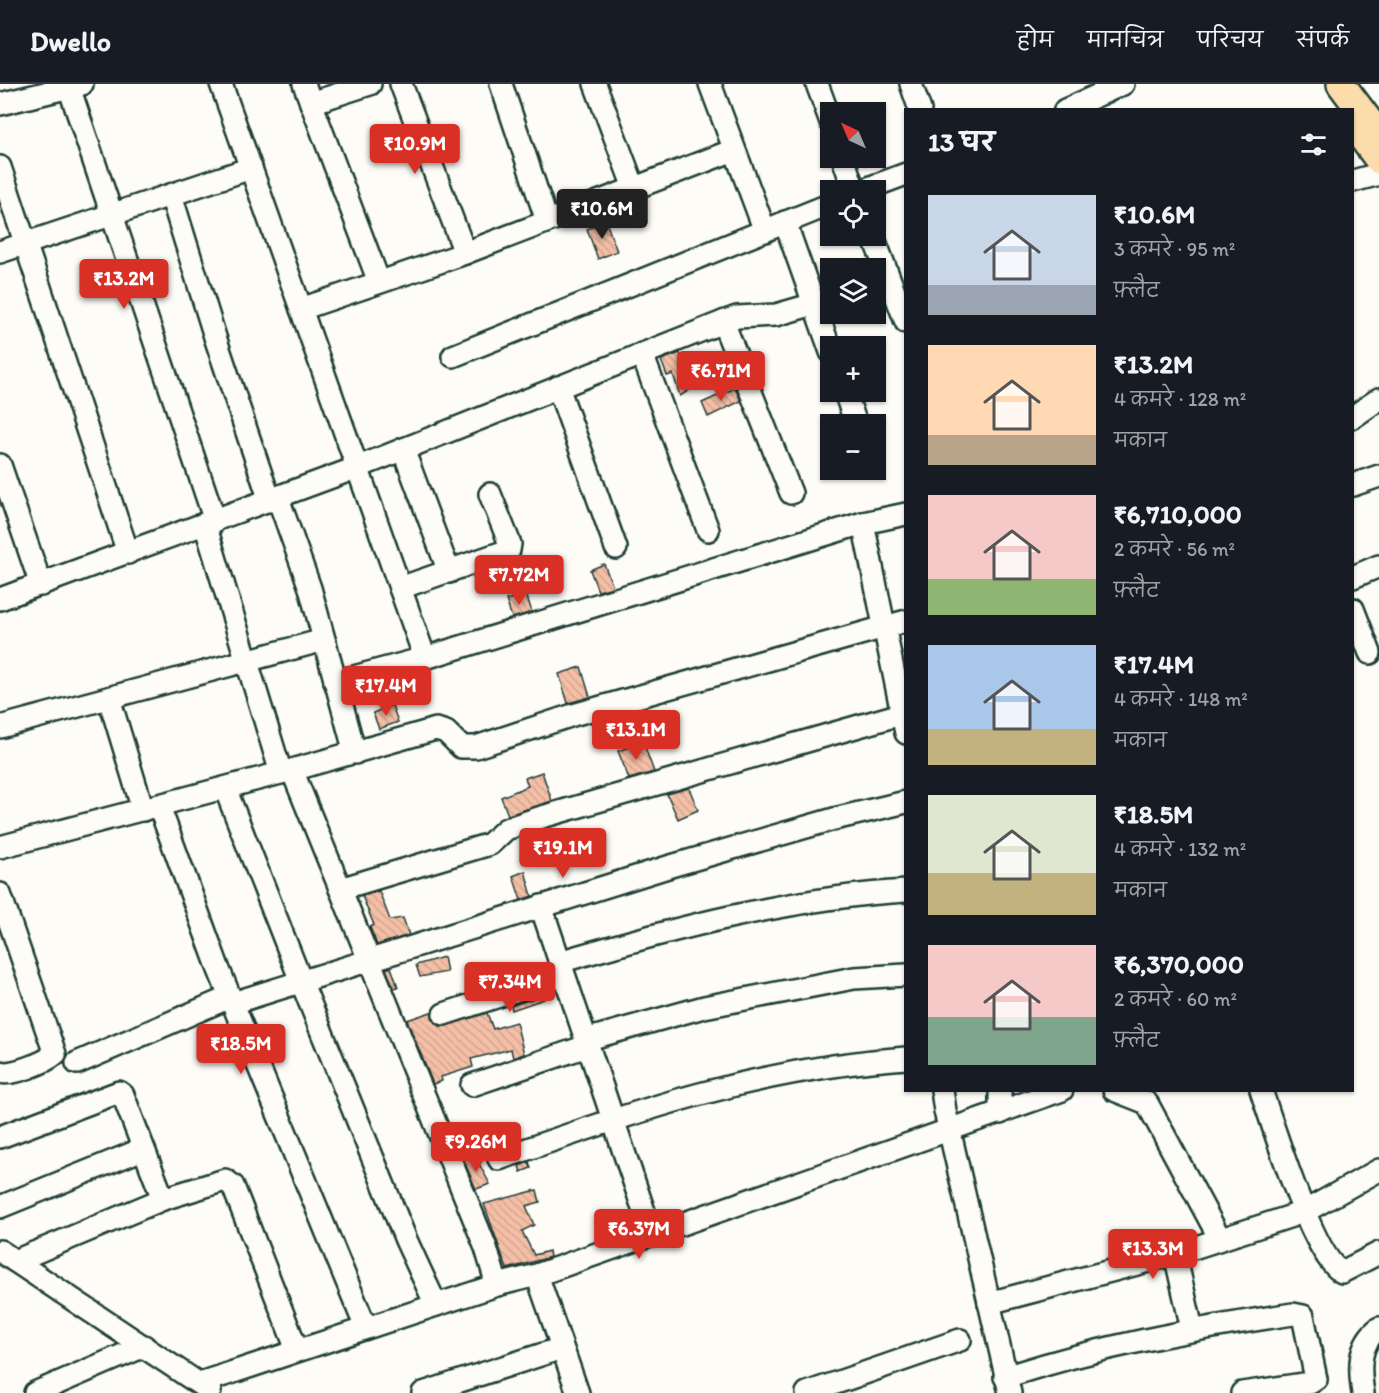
<!DOCTYPE html>
<html lang="hi">
<meta charset="utf-8">
<style>
:root{--surface:#171b24;--page:#20242c;--text:#f1f3f6;--muted:#9ea1a6;--line:#363941;--accent:#d93025}
body{margin:0;font-family:Itim,"Playpen Sans Deva",sans-serif;background:var(--page);color:var(--text);height:100vh;display:flex;flex-direction:column;font-size:22px;white-space:nowrap}
*{box-sizing:border-box;margin:0}
p{font-size:20px;color:var(--muted)}
.icon{flex:none;width:33px;height:33px;fill:none;stroke:currentColor;stroke-width:2;stroke-linecap:round;stroke-linejoin:round}
.map{position:relative;flex:1;overflow:hidden}
.side{position:absolute;left:904px;top:24px;width:450px;height:984px;display:flex;flex-direction:column;background:var(--surface);border-radius:0px;box-shadow:0 2px 4px #0004}
.side>*{flex:none}
.needle{width:39px;rotate:316deg}
.buttons{position:absolute;left:820px;top:18px;display:grid;gap:12px}
.buttons a{display:grid;place-items:center;width:66px;height:66px;border-radius:0px;background:var(--surface);box-shadow:0 2px 4px #0004;font-size:30px}
.price{position:absolute;translate:-50% -51px;padding:0 14px;border-radius:6px;background:var(--accent);color:#fff;font-size:20px;line-height:39px;filter:drop-shadow(0 2px 3px #0008)}
.price::after{content:'';position:absolute;left:50%;top:36px;width:18px;height:14px;margin-left:-9px;background:inherit;clip-path:polygon(0 0,100% 0,50% 100%)}
.price.current{background:#222;color:#fff}
ul{padding:0;list-style:none}
li{display:flex;align-items:center;gap:18px;height:150px;padding:0 24px}
li span{display:grid;place-items:center;flex:none;width:168px;height:120px;border-radius:0px;color:#555}
li>.icon{margin-inline-start:auto}
span .icon{width:72px;height:72px;fill:#fffc;stroke-width:1}
li b{font-size:26px}
h2{display:flex;justify-content:space-between;align-items:center;height:72px;padding:0 24px;font-size:26px}
header{display:flex;align-items:center;gap:36px;box-sizing:border-box;height:84px;padding:0 30px;background:var(--surface);border-bottom:2px solid var(--line)}
header strong{font-size:28px}
nav{display:flex;gap:33px;margin-inline-start:auto;font-size:21px}
.map>svg:first-child{display:block}
.building{fill:url(#building-back-hatch);stroke:#1f3d34;stroke-width:1.5}
.lines{fill:none;stroke-linecap:round;stroke-linejoin:round}
.minor-casing{stroke:#1f3d34;stroke-width:26}
.major-casing{stroke:#1f3d34;stroke-width:32}
.minor{stroke:#fdfcf7;stroke-width:21}
.major{stroke:#fddcac;stroke-width:27}
</style>
<header>
<strong>Dwello</strong>
<nav><a>होम</a><a>मानचित्र</a><a>परिचय</a><a>संपर्क</a></nav>
</header>
<div class="map">
<svg width="1379" height="1309" viewBox="0 0 1379 1309">
<defs>
<pattern id="building-back-hatch" width="6" height="6" patternUnits="userSpaceOnUse" patternTransform="scale(1.5)"><rect width="6" height="6" fill="#f4bfa6"/><path d="M-1 5l2 2M0 0l6 6M5-1l2 2" fill="none" stroke="#d1a590"/></pattern>
</defs>
<rect width="100%" height="100%" fill="#fdfcf7"/>
<filter id="ink" filterUnits="userSpaceOnUse"><feTurbulence type="fractalNoise" baseFrequency=".0167" numOctaves="2"/><feDisplacementMap in="SourceGraphic" scale="12" xChannelSelector="R" yChannelSelector="G"/><feConvolveMatrix kernelMatrix="1 2 1 2 8 2 1 2 1" color-interpolation-filters="sRGB"/></filter>
<g filter="url(#ink)">
<g class="building">
<polygon points="606,138 617,167 598,175 587,145"/>
<polygon points="680,269 693,304 680,312 673,290 667,292 661,276"/>
<polygon points="735,304 741,317 708,333 702,319"/>
<polygon points="604,480 613,503 598,507 590,486"/>
<polygon points="526,510 532,528 512,534 506,516"/>
<polygon points="581,583 590,613 568,619 559,590"/>
<polygon points="392,621 398,638 379,645 373,629"/>
<polygon points="643,658 654,688 629,695 618,667"/>
<polygon points="542,688 552,717 508,731 501,713 528,702 525,694"/>
<polygon points="689,704 698,726 678,735 667,710"/>
<polygon points="525,787 532,812 521,816 513,792"/>
<polygon points="379,807 390,836 403,834 409,851 377,861 370,843 374,841 362,812"/>
<polygon points="444,873 447,888 420,893 416,881"/>
<polygon points="391,883 398,903 394,904 386,885"/>
<polygon points="543,911 544,915 512,926 511,922"/>
<polygon points="431,928 435,939 442,943 487,929 493,945 516,938 524,970 513,974 511,965 471,975 473,983 441,993 442,997 433,1000 407,936"/>
<polygon points="468,1069 475,1082 479,1080 490,1100 476,1105 462,1072"/>
<polygon points="529,1078 531,1084 521,1088 519,1082"/>
<polygon points="537,1106 540,1118 526,1122 534,1141 522,1147 534,1171 549,1167 550,1173 507,1185 484,1120"/>
</g>
<g class="lines">
<defs>
<g id="minor">
<polyline points="68,0 215,437"/>
<polyline points="221,0 425,574"/>
<polyline points="304,0 379,198"/>
<polyline points="401,0 465,169"/>
<polyline points="501,0 547,137"/>
<polyline points="595,0 634,104"/>
<polyline points="710,0 765,147"/>
<polyline points="817,0 831,38"/>
<polyline points="911,0 920,26"/>
<polyline points="311,19 370,0"/>
<polyline points="0,20 82,0"/>
<polyline points="1065,26 1123,0"/>
<polyline points="843,74 854,106"/>
<polyline points="0,83 128,469"/>
<polyline points="1353,97 1379,90"/>
<polyline points="863,106 906,90"/>
<polyline points="171,111 215,253 270,417"/>
<polyline points="785,138 831,268"/>
<polyline points="873,152 906,238"/>
<polyline points="0,168 251,84"/>
<polyline points="301,225 457,172 734,66"/>
<polyline points="723,238 791,409"/>
<polyline points="642,270 708,446"/>
<polyline points="453,272 831,120"/>
<polyline points="558,303 616,464"/>
<polyline points="845,308 856,340"/>
<polyline points="1353,333 1379,315"/>
<polyline points="403,365 449,488"/>
<polyline points="0,381 41,501"/>
<polyline points="1353,401 1379,392"/>
<polyline points="278,414 310,504 355,669"/>
<polyline points="863,439 906,649"/>
<polyline points="205,440 281,689"/>
<polyline points="1353,493 1379,482"/>
<polyline points="400,504 509,466 510,460 490,410"/>
<polyline points="0,515 356,384 723,238 737,233 776,231 814,220"/>
<polyline points="1353,525 1370,569"/>
<polyline points="335,598 425,574 863,439 906,430"/>
<polyline points="109,614 143,726"/>
<polyline points="0,643 324,556"/>
<polyline points="292,686 486,1164 497,1201"/>
<polyline points="225,704 297,887 406,1156 436,1221"/>
<polyline points="159,722 219,886 366,1244"/>
<polyline points="0,763 292,686 436,645 446,648 461,663 476,663 573,631 906,537"/>
<polyline points="340,805 490,760 506,745 542,733 901,630"/>
<path d="M0 810 55 970C46 978 12 992 0 988"/>
<polyline points="541,822 652,1151"/>
<path d="M559 878C672 845 788 814 906 807"/>
<polyline points="233,919 671,782 834,735 906,718"/>
<polyline points="444,930 563,891"/>
<polyline points="585,956 704,923 854,894 906,891"/>
<polyline points="77,979 230,913"/>
<polyline points="472,1001 587,962"/>
<polyline points="942,1006 945,1027 1010,1309"/>
<polyline points="1000,1006 1000,1029"/>
<polyline points="1114,1006 1147,1019 1219,1153"/>
<path d="M1261 1006C1273 1041 1313 1174 1342 1188L1379 1169"/>
<polyline points="0,1053 119,1008 123,1011 163,1115"/>
<path d="M499 1075C635 1027 761 984 906 974"/>
<polyline points="0,1123 143,1065"/>
<polyline points="0,1167 210,1307"/>
<polyline points="1175,1170 1192,1245"/>
<polyline points="15,1177 163,1115 225,1096 233,1102 297,1266"/>
<polyline points="537,1191 578,1309"/>
<polyline points="989,1219 1175,1170 1304,1128 1379,1086"/>
<path d="M1005 1293C1100 1262 1194 1245 1293 1230L1303 1232 1316 1295 1310 1299 1242 1309"/>
<polyline points="200,1299 497,1201 537,1191 1062,1006"/>
<polyline points="35,1309 144,1262"/>
<polyline points="423,1309 562,1264"/>
<polyline points="807,1309 960,1256"/>
<path d="M1363 1309C1359 1284 1358 1260 1379 1244"/>
</g>
<g id="major">
<polyline points="1341,0 1379,51"/>
<polyline points="1353,41 1379,76"/>
</g>
</defs>
<use href="#minor" class="minor-casing"/>
<use href="#major" class="major-casing"/>
<use href="#minor" class="minor"/>
<use href="#major" class="major"/>
</g>
</g>
</svg>
<div class="buttons">
<a><svg class="needle" viewBox="-14 -14 28 28"><path d="M0-13l5 13h-10z" fill="#e53935"/><path d="M0 13l5-13h-10z" fill="#9ea1a6"/></svg></a>
<a><svg class="icon" aria-label="locate" viewBox="0 0 24 24"><circle cx="12" cy="12" r="6"/><path d="M12 2v4M12 18v4M2 12h4M18 12h4"/></svg></a>
<a><svg class="icon" aria-label="layers" viewBox="0 0 24 24"><path d="M12 4l9 5-9 5-9-5zM3 14l9 5 9-5"/></svg></a>
<a>+</a>
<a>−</a>
</div>
<b class="price" style="left:415px;top:91px">₹10.9M</b>
<b class="price current" style="left:602px;top:156px">₹10.6M</b>
<b class="price" style="left:124px;top:226px">₹13.2M</b>
<b class="price" style="left:721px;top:318px">₹6.71M</b>
<b class="price" style="left:519px;top:522px">₹7.72M</b>
<b class="price" style="left:386px;top:633px">₹17.4M</b>
<b class="price" style="left:636px;top:677px">₹13.1M</b>
<b class="price" style="left:563px;top:795px">₹19.1M</b>
<b class="price" style="left:510px;top:929px">₹7.34M</b>
<b class="price" style="left:241px;top:991px">₹18.5M</b>
<b class="price" style="left:476px;top:1089px">₹9.26M</b>
<b class="price" style="left:639px;top:1176px">₹6.37M</b>
<b class="price" style="left:1153px;top:1196px">₹13.3M</b>
<section class="side">
<h2>13 घर<svg class="icon" aria-label="filters" viewBox="0 0 24 24"><path d="M4 7h16M4 17h16"/><circle cx="9" cy="7" r="2"/><circle cx="15" cy="17" r="2"/></svg></h2>
<ul>
<li><span style="background:linear-gradient(#c9d6e8 75%,#9aa5b1 0)"><svg class="icon" aria-label="home" viewBox="0 0 24 24"><path d="M3 11l9-7 9 7M6 9v11h12V9"/></svg></span><div><b>₹10.6M</b><p>3 कमरे · 95 m²</p><p>फ़्लैट</p></div></li>
<li><span style="background:linear-gradient(#ffd9b3 75%,#b9a48a 0)"><svg class="icon" aria-label="home" viewBox="0 0 24 24"><path d="M3 11l9-7 9 7M6 9v11h12V9"/></svg></span><div><b>₹13.2M</b><p>4 कमरे · 128 m²</p><p>मकान</p></div></li>
<li><span style="background:linear-gradient(#f6c9c9 70%,#8fb573 0)"><svg class="icon" aria-label="home" viewBox="0 0 24 24"><path d="M3 11l9-7 9 7M6 9v11h12V9"/></svg></span><div><b>₹6,710,000</b><p>2 कमरे · 56 m²</p><p>फ़्लैट</p></div></li>
<li><span style="background:linear-gradient(#a9c7e8 70%,#c2b280 0)"><svg class="icon" aria-label="home" viewBox="0 0 24 24"><path d="M3 11l9-7 9 7M6 9v11h12V9"/></svg></span><div><b>₹17.4M</b><p>4 कमरे · 148 m²</p><p>मकान</p></div></li>
<li><span style="background:linear-gradient(#dfe7d0 65%,#c2b280 0)"><svg class="icon" aria-label="home" viewBox="0 0 24 24"><path d="M3 11l9-7 9 7M6 9v11h12V9"/></svg></span><div><b>₹18.5M</b><p>4 कमरे · 132 m²</p><p>मकान</p></div></li>
<li><span style="background:linear-gradient(#f6c9c9 60%,#7fa58c 0)"><svg class="icon" aria-label="home" viewBox="0 0 24 24"><path d="M3 11l9-7 9 7M6 9v11h12V9"/></svg></span><div><b>₹6,370,000</b><p>2 कमरे · 60 m²</p><p>फ़्लैट</p></div></li>
</ul>
</section>
</div>
